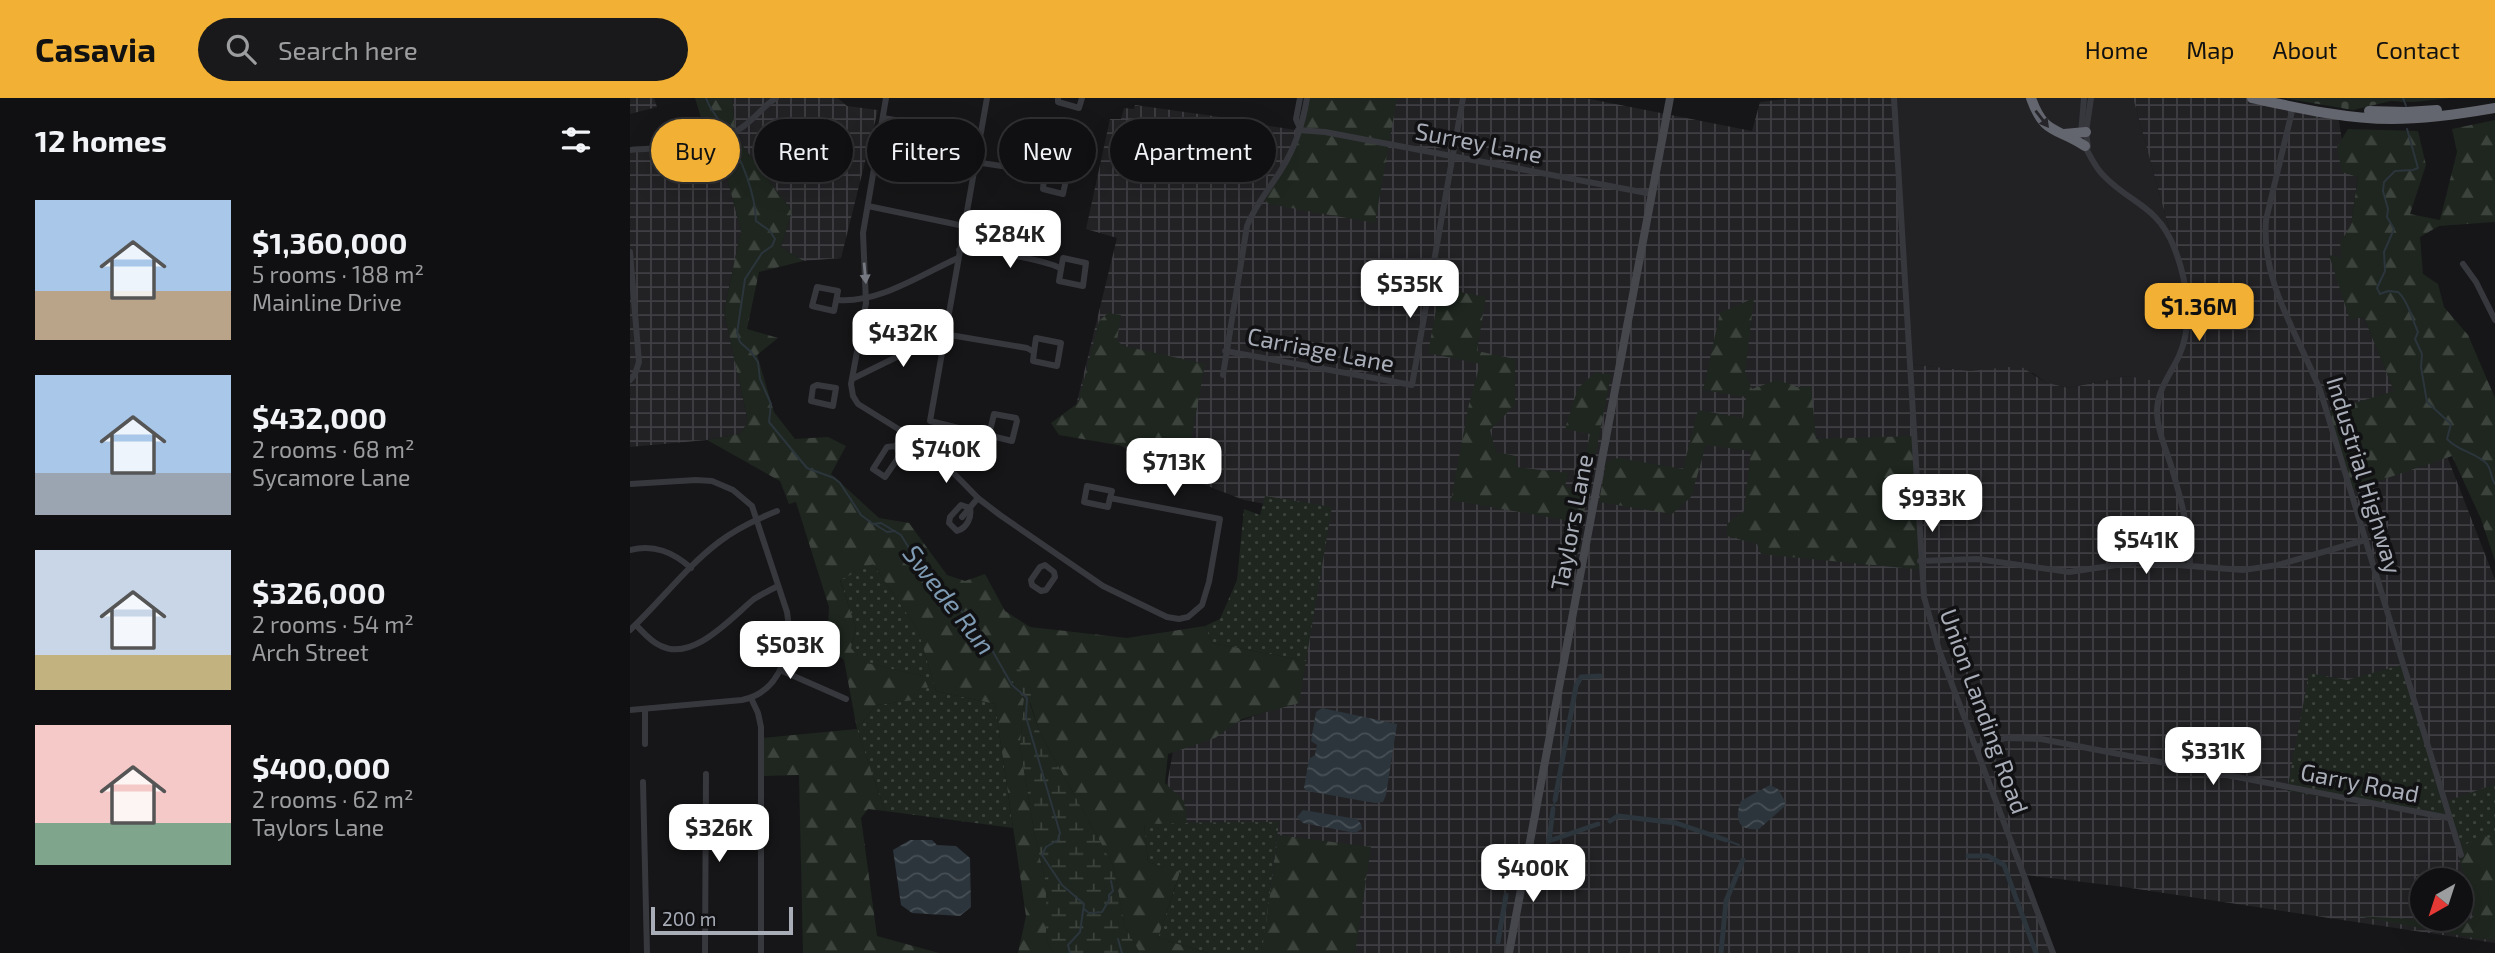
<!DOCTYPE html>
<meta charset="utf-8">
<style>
:root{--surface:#101012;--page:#19191b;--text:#f1f3f6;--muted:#9c9d9f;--line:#303032;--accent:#f2b134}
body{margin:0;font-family:"Exo 2",sans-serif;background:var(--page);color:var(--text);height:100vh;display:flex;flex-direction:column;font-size:26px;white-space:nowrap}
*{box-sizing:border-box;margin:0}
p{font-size:23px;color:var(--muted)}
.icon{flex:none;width:38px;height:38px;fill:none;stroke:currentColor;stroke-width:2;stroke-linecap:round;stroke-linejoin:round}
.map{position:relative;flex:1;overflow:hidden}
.details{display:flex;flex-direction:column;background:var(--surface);width:630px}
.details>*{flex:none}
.hud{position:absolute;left:21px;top:21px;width:665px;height:63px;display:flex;gap:14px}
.needle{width:46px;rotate:219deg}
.controls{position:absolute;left:1780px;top:770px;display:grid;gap:14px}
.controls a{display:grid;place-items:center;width:63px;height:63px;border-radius:50%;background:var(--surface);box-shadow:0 7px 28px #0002,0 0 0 2px var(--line);font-size:35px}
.scale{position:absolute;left:21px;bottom:18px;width:142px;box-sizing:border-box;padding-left:7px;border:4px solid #a8adb8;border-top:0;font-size:19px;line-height:24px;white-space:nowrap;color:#a8adb8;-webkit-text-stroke:5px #111113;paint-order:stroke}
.price{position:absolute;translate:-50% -60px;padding:0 16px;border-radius:14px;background:#fff;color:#222;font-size:23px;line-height:46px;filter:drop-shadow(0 2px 4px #0008)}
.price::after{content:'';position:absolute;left:50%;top:42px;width:21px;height:16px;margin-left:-10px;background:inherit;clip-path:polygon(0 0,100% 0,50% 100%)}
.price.current{background:var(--accent);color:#111}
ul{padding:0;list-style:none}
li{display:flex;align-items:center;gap:21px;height:175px;padding:0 35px}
li span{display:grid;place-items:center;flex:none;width:196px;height:140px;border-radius:0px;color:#555}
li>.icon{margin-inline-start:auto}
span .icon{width:84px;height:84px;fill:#fffc;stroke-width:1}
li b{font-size:30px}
h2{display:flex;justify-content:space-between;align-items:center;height:84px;padding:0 35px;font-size:30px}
.tag{padding:0 24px;border-radius:32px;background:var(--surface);box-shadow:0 7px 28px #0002,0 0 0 2px var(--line);font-size:24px;line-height:63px}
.tag.current{background:var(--accent);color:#111}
header{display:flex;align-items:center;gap:42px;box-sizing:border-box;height:98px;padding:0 35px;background:var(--accent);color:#111}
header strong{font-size:33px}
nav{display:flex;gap:38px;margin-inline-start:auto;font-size:24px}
.search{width:490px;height:63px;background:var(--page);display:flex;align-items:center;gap:18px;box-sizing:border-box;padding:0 24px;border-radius:38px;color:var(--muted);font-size:26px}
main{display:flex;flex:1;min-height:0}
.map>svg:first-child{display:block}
.built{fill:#222225}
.industrial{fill:url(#industrial-grid);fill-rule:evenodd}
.grass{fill:url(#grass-dots)}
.forest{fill:url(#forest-firs)}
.wetland{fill:url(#wetland-marsh)}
.cemetery{fill:url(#cemetery-stones)}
.water{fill:url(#water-waves)}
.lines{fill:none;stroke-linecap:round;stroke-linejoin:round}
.stream{stroke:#2c353c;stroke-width:2}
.canal{stroke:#2c353c;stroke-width:5}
.street{stroke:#37383d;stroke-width:6}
.secondary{stroke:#45474d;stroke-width:8}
.highway{stroke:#63666e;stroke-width:10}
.oneway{fill:#26262a}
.oneway2{fill:#757881}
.labels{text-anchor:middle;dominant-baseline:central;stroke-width:7;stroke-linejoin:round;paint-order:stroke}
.street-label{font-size:24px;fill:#a8adb8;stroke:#111113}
.water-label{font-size:26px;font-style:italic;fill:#7f9bb3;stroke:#111113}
</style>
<header>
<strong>Casavia</strong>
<div class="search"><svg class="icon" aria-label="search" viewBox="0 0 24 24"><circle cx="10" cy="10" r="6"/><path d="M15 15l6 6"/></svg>Search here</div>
<nav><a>Home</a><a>Map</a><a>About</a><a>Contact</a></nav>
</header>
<main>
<section class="details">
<h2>12 homes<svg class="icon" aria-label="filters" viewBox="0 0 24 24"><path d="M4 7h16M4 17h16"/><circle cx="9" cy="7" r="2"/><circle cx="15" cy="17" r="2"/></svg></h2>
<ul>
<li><span style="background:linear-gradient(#a9c7e8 65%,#b9a48a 0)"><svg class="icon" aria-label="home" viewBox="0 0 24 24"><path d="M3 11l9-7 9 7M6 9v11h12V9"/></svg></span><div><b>$1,360,000</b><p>5 rooms · 188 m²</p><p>Mainline Drive</p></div></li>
<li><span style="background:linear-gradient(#a9c7e8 70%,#9aa5b1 0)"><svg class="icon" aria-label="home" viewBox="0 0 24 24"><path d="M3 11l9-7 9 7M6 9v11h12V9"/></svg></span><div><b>$432,000</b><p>2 rooms · 68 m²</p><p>Sycamore Lane</p></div></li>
<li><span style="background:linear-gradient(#c9d6e8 75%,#c2b280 0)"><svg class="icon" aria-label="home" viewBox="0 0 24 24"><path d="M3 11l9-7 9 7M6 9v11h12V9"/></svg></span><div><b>$326,000</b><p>2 rooms · 54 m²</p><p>Arch Street</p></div></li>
<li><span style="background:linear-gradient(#f6c9c9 70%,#7fa58c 0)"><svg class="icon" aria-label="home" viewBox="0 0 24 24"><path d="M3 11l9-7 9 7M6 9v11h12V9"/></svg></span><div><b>$400,000</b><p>2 rooms · 62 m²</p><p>Taylors Lane</p></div></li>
</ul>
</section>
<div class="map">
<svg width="1865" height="855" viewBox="0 0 1865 855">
<defs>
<pattern id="industrial-grid" width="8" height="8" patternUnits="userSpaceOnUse" patternTransform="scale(1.75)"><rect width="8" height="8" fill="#222225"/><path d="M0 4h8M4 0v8" fill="none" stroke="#3f3f43"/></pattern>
<pattern id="grass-dots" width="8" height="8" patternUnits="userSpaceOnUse" patternTransform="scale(1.75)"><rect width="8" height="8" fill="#1e261f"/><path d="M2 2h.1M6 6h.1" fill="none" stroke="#3c433d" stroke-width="1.8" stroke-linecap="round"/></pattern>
<pattern id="forest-firs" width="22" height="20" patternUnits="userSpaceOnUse" patternTransform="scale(1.75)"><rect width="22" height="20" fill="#1e261f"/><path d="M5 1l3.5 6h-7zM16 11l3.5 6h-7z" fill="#3c433d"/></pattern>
<pattern id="wetland-marsh" width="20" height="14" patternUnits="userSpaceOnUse" patternTransform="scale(1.75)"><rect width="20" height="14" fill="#1e261f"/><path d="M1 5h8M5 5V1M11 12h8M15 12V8" fill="none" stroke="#3c433d"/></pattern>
<pattern id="cemetery-stones" width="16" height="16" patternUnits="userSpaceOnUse" patternTransform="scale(1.75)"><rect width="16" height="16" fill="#1e261f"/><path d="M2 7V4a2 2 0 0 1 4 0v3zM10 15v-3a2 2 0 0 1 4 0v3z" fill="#3c433d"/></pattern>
<pattern id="water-waves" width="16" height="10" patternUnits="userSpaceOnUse" patternTransform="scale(1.75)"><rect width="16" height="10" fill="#2c353c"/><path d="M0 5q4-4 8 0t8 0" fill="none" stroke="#485056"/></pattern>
</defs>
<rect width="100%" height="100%" fill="#161618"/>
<polygon class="built" points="1264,0 1503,0 1551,174 1558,232 1533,287 1498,278 1438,290 1415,284 1403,275 1337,273 1279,266"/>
<g class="industrial">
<polygon points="0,0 24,0 27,9 0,16"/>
<polygon points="102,0 208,0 217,8 248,12 211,160 173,163 151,149 162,113 106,39"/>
<path d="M765 0H955L1122 33 1130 4 1162 0H1264L1279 266 1340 273 1390 268 1415 284 1438 290 1498 278 1524 283 1533 287 1558 232 1551 174 1503 0H1622L1708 17 1717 75 1728 79 1721 127 1711 148 1727 220 1734 219 1762 288 1805 327 1865 482V845L1494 789 1395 777 1423 855H582L535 697 544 648 659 605 698 418 614 402 518 365 482 342 439 336 487 140 456 131 480 21H491L494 10 504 11 505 7 633 25V27L756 46ZM1792 782H1830V821H1792Z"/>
<polygon points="88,47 111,132 94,214 118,324 110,336 77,342 0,349 0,53"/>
</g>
<g class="grass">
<polygon points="635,398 702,409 676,563 582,545 575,528 590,521 607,482 614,411 630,417"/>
<polygon points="243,466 288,532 306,593 365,606 383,730 255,713 227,631 246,607 284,602 293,578 231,564 221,550 226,530 210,481"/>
<polygon points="1775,566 1817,703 1865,686 1865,744 1855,738 1827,750 1818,720 1657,693 1679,575 1717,582"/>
<polygon points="649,724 632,855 578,855 528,840 550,775 518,764 514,725"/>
</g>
<g class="forest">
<polygon points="65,0 102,0 106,39 162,113 151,149 173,163 129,174 117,231 148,240 127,257 144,314 165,341 198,339 216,348 201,376 249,420 279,425 317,477 335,483 355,476 375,513 400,529 497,540 575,528 582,545 676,563 669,605 612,621 585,640 538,656 535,685 554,703 557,725 514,726 518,764 550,774 528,840 578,855 510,855 495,829 483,767 410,635 389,570 374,575 394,601 390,648 405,739 416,785 416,841 423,855 388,855 396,818 365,606 306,593 288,532 243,466 210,482 226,530 221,550 232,564 293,578 298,589 284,602 246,607 227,631 255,713 238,711 231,720 247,838 309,855 173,855 169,677 134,678 132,640 227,631 214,562 197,549 199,509 166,404 159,406 150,383 77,342 110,336 118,324 94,214 111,132 88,47 73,26"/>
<polygon points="675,0 767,0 745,125 639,106 631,98 662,49"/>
<polygon points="1865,22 1865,124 1809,128 1790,139 1793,176 1808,186 1814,209 1838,237 1865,300 1865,463 1851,421 1822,358 1722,392 1698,313 1764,293 1734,219 1720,222 1699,157 1712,160 1710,145 1721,127 1728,79 1712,74 1707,49 1718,31 1788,33 1796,67 1780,116 1810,122 1827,54 1822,31"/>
<polygon points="810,190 856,199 847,253 885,261 885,307 860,332 866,354 886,358 886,369 938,375 935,389 949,392 960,336 935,331 948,290 966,274 981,277 952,425 821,402 839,306 850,266 798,255"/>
<polygon points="1124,200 1115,274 1122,291 1147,282 1167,289 1181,288 1186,341 1284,338 1294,472 1131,456 1127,446 1097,438 1097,426 1114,413 1121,353 1076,347 1061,399 1042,416 969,404 976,364 988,360 1053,371 1068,312 1113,320 1116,299 1073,292 1090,215"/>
<polygon points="478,215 491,217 487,243 494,248 575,266 558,359 429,337 421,325 448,305 469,223"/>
<polygon points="648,737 741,749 725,855 632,855"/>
<polygon points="1855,738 1865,744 1865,842 1849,841 1727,818 1837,824 1844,818 1827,750"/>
</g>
<polygon class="wetland" points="389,570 405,590 400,606 410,635 483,767 495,829 510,855 423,855 416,841 416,785 405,739 390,648 394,601 374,574"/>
<polygon class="cemetery" points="1653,0 1821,0 1783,4 1761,3 1723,12"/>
<g class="water">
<polygon points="641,44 644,46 645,58 626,84 629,59 635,45"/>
<polygon points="692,610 767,626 756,697 753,704 745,705 677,693 674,690 679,661 685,657 687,647 681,643 686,614"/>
<path d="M1140 687 1148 691 1155 703V708L1129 731C1108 733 1104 721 1111 703Z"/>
<polygon points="673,712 727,721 731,726 732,731 725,735 673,725 667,719"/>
<polygon points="280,742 302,742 307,747 326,748 340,760 341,809 330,818 282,815 271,807 263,752"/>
</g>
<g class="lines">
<g class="stream">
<path d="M76 0C80 12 87 18 93 29 110 58 125 90 126 123L140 133 145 141 142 148 132 155 115 181 107 235 110 244 121 254 128 264 130 281 141 306 139 324 177 370 204 380 210 385 231 417 243 426 251 425 271 437 285 460 333 515 345 538 362 552 382 587 397 600 396 619 430 735 428 742 416 749 412 757 432 787 454 806 450 834 438 847 440 855"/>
<polyline points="1773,0 1776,8"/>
<path d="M1777 31 1788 70 1783 72 1765 73 1754 84 1753 93 1758 111 1757 119 1764 131 1754 154 1755 173 1747 190 1750 196 1758 193 1768 194C1778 203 1782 221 1788 234L1785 241 1792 256 1791 269 1797 304 1821 326 1817 341C1828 353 1844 354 1856 365 1862 371 1860 379 1865 386"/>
<polyline points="246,427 257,434 265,433"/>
<polyline points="923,711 925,702"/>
<polyline points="1096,742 1109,747"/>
<polyline points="454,811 459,815 472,814 479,802 479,797 483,793 481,783"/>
<polyline points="488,841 492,855"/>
</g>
<g class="canal">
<polyline points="925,702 946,588 951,579 970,578"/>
<polyline points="980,723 988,718 1046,725 1096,742"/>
<polyline points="919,743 968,726"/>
<polyline points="919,743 923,711"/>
<polyline points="1338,758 1358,758 1374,767 1406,855"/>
<polyline points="868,844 876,797"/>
<polyline points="1091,855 1096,803 1113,762"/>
</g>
<g class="street">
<polyline points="256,0 233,135 236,205 221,286 223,298 228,306 299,350 349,401 370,417 473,488 537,519 549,521 558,519 572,507 579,484 590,421 480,400 478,409 454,404 457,388 482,393 480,400"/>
<polyline points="357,0 300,323 382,343 387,323 386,320 364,316 359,337"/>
<polyline points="428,0 428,4 449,10 452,0"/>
<polyline points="1264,0 1294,499 1309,552 1423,855"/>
<path d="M1663 9 1636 122C1631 186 1669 237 1691 295L1831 757"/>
<polyline points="253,20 329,33 350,40"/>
<polyline points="669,28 666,21 670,0"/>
<polyline points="668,32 695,34 1022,96"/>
<polyline points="1451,36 1454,0"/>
<path d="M1454 47C1460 57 1465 70 1474 78 1501 106 1527 107 1544 149 1557 182 1564 225 1549 258 1540 277 1528 291 1527 312 1527 333 1537 353 1543 374 1552 405 1560 435 1560 468"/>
<polyline points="1458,49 1456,34 1461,0"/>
<path d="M0 52C35 49 77 51 108 32 122 24 132 9 146 0"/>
<polyline points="345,64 404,73 414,79 413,91 433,96 438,72 416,67 414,79"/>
<polyline points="238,108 334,128"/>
<path d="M329 152C347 149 414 162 430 170"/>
<polyline points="0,154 9,264 5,276 0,282"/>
<polygon points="433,160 456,165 453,188 429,183"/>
<polyline points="1833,166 1846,184 1865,222"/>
<polygon points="187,189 208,193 204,213 182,208"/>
<path d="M208 202C250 205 290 177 328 160"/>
<polyline points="595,253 782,287 833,0"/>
<path d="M593 277 617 128C625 107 640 90 651 72 665 50 673 25 677 0"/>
<polyline points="222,281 285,250 320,237 397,250 404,254 403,263 427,268 431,245 406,240 404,254"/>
<polygon points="187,287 206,290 203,308 181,303 183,289"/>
<polyline points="266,348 270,357 255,379 243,371 257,349 266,348 273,334"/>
<path d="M0 386 66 382 82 383 103 392 122 408 157 514C163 549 152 594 112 602L0 612"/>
<path d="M331 407 340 410C342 419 337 430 327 433L319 425 320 419Z"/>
<polyline points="332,419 348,400"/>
<path d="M0 452C24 446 43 454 61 470"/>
<polyline points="1290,463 1347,461 1439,474 1507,464 1613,472 1648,467 1735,442"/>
<polygon points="415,467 424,474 425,479 416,492 411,493 402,487 401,482 410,469"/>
<path d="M6 527C13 534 21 544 31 548 63 564 102 519 124 501 132 496 140 492 148 488"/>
<path d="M0 532C30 504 56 469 89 444 107 430 127 421 147 413"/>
<polyline points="150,572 216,601"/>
<polyline points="121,600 128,615 131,629 131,855"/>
<polyline points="15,646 15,611"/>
<polyline points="1346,649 1376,640 1411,641 1819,720"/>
<polyline points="13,684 17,855"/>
<polyline points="75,855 76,676"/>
</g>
<polyline class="secondary" points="879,855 1040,0"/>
<g class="highway">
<path d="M1401 0C1414 37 1426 29 1455 48"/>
<path d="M1622 0C1668 10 1715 21 1762 21 1797 21 1831 16 1865 10"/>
<polyline points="1739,13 1776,14 1807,12"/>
<polyline points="1434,36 1456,34"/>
</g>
</g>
<defs><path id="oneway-solid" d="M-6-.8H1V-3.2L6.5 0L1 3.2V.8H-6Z" transform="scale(1.75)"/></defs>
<use class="oneway" href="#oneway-solid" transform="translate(1412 21) rotate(52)"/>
<use class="oneway2" href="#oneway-solid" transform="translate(235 175) rotate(85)"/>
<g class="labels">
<g class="street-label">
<text transform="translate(849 44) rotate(11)">Surrey Lane</text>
<text transform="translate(691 251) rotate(11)">Carriage Lane</text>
<text transform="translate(1735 377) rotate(73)">Industrial Highway</text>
<text transform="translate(941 424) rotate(-79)">Taylors Lane</text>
<text transform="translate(1355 613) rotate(70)">Union Landing Road</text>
<text transform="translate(1730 684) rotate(11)">Garry Road</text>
</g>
<g class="water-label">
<text transform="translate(320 501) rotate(52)">Swede Run</text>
</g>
</g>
</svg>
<div class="controls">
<a><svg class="needle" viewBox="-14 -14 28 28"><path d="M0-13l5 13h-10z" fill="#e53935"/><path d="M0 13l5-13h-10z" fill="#9c9d9f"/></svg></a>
</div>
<div class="scale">200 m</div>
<b class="price" style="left:380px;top:172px">$284K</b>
<b class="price" style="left:780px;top:222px">$535K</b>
<b class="price current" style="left:1569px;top:245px">$1.36M</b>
<b class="price" style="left:273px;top:271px">$432K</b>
<b class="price" style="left:316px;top:387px">$740K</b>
<b class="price" style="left:544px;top:400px">$713K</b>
<b class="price" style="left:1302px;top:436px">$933K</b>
<b class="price" style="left:1516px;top:478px">$541K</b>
<b class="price" style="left:160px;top:583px">$503K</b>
<b class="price" style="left:1583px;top:689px">$331K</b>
<b class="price" style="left:89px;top:766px">$326K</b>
<b class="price" style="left:903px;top:806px">$400K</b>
<div class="hud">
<a class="tag current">Buy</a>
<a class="tag">Rent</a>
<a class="tag">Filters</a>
<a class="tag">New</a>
<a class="tag">Apartment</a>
</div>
</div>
</main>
